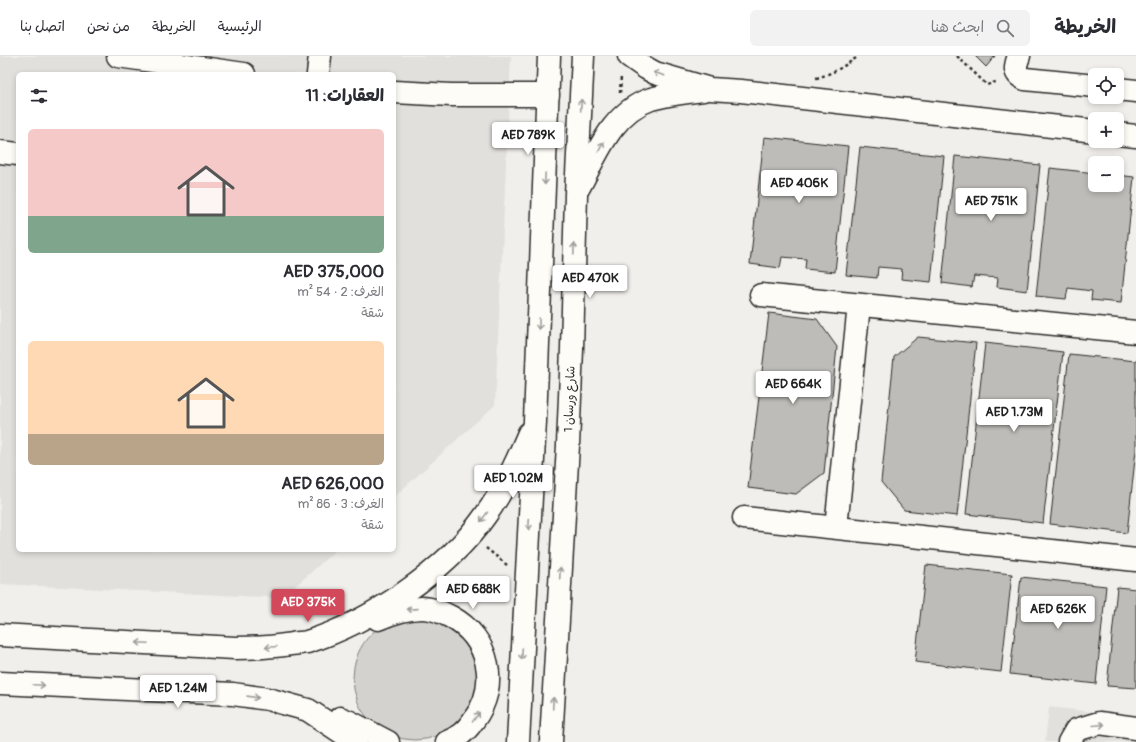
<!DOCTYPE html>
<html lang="ar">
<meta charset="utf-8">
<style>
:root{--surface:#fff;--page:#f2f2f3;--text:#2b2b33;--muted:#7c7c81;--line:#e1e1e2;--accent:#d1495b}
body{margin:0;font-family:Pangolin,"Playpen Sans Arabic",sans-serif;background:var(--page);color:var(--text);direction:rtl;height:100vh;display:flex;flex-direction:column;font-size:15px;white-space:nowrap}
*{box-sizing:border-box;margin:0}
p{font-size:13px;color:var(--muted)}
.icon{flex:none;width:22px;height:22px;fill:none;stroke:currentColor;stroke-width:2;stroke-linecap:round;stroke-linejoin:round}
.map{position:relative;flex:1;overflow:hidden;direction:ltr}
.panel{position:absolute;left:16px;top:16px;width:380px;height:480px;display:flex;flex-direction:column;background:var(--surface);border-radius:6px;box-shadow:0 2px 6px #0003;direction:rtl}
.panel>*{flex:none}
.fabs{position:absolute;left:1088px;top:12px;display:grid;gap:8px}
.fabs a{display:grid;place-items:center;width:36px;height:36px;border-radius:6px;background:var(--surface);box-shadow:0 2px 6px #0003;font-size:20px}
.price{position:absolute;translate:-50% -34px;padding:0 9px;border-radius:4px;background:#fff;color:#222;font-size:13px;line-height:26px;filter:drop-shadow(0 1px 2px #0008)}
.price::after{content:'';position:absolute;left:50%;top:24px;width:12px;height:9px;margin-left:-6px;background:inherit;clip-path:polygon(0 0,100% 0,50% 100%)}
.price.current{background:var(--accent);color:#fff}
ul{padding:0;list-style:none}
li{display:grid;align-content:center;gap:8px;height:212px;padding:0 12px}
li span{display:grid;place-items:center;height:124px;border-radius:6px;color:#555}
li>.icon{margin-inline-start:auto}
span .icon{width:72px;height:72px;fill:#fffc;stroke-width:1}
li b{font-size:17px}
h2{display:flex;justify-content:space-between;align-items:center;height:48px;padding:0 12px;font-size:17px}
header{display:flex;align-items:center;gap:24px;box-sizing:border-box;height:56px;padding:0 20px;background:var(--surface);border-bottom:1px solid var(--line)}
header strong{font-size:19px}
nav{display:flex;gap:22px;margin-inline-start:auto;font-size:14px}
.search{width:280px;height:36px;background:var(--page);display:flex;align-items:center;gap:10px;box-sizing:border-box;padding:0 14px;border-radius:6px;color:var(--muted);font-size:15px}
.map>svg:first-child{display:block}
.built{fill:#e1e0dc}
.green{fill:#d3d2cf;stroke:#7f7e7d}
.building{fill:#bdbcb8;stroke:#2b2b2b}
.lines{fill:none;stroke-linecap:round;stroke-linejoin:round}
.minor-casing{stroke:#2b2b2b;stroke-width:25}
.path{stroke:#2b2b2b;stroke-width:2.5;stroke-dasharray:3 3;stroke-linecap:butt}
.minor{stroke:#fdfcf7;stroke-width:22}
.oneway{stroke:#9e9e9b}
.labels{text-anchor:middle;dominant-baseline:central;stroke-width:3;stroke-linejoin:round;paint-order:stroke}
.street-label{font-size:12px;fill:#2b2b2b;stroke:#fdfcf7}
</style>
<header>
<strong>الخريطة</strong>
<div class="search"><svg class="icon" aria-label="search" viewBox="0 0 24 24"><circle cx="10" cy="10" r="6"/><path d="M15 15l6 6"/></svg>ابحث هنا</div>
<nav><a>الرئيسية</a><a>الخريطة</a><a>من نحن</a><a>اتصل بنا</a></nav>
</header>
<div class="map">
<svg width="1136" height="686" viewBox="0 0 1136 686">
<rect width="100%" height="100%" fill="#f0efeb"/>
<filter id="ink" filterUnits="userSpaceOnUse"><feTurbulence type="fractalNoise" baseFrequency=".025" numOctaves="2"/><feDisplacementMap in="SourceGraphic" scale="8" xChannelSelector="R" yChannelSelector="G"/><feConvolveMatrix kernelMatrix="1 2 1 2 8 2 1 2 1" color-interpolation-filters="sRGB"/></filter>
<g filter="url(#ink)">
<g class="built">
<polygon points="0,0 511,0 495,349 394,441 394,18 18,18 18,494 336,494 282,542 0,528"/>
<polygon points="1049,651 1136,661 1136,686 1045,686"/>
</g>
<circle class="green" cx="415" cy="622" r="62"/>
<g class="building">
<polygon points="975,0 995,0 986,11"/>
<polygon points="764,81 848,90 835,216 805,213 806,203 782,201 780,212 750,208"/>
<polygon points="860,91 944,100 931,226 901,223 902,213 878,211 877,222 846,219"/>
<polygon points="955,100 1040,109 1027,235 997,231 998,222 974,220 972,231 942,227"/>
<polygon points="1050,112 1095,117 1095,129 1117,129 1117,119 1134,121 1121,247 1091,244 1092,235 1068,232 1066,243 1036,240"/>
<polygon points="769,257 817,263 837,291 824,417 796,438 748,432"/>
<polygon points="918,281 976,287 957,460 904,454 881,426 894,301"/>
<polygon points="985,287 1063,296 1043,467 966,458"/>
<polygon points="1069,298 1136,305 1136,394 1127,477 1050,468"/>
<polygon points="926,509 1012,518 1001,616 915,606"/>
<polygon points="1021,521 1106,530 1096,628 1010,618"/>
<polygon points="1117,531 1136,533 1136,632 1107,630"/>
</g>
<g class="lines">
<defs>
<g id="minor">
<polyline points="118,0 244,18"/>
<polyline points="629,0 646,12 655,17 710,33 741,35 1095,75"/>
<path d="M1019 0C1015 10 1013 18 1025 23L1095 30"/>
<polyline points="318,18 320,0"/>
<polyline points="1117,33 1136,35"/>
<polyline points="394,36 451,39 548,39"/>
<polyline points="1117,78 1136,80"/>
<polyline points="0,96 18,98"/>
<path d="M579 131C597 98 612 56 651 43 668 38 686 36 703 34"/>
<polyline points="761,239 1136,276"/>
<polyline points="744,462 1136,504"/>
<polyline points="836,471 859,249"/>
<path d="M378 563C392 557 406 552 422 552 432 552 442 556 451 561 490 582 500 630 473 665 467 674 458 682 447 686"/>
<path d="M0 579 235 592C254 592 273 591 292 588 297 587 302 587 307 586 371 566 447 514 485 460 504 434 517 405 529 377"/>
<polyline points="0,627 233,638 268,643 308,654 356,686"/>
<polyline points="340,662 350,666 388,686"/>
<polyline points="518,686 535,365 549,0"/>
<polyline points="551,686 568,389 572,293 576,138 583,0"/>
<polyline points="1069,686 1076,674 1099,667 1136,672"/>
</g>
</defs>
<use href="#minor" class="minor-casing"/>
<g class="path">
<polyline points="957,0 987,29 998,25"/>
<path d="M816 22C832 18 843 11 856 2"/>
<polyline points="620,37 621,20"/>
<polyline points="486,492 507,509"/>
</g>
<use href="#minor" class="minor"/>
</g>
<defs><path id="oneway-shaft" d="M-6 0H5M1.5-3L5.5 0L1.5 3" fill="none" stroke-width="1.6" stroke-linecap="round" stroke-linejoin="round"/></defs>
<g class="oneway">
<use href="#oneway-shaft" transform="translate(659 18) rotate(-162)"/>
<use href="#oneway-shaft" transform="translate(581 49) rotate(-87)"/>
<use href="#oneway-shaft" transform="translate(601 91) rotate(-62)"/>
<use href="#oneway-shaft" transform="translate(545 123) rotate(92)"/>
<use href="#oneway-shaft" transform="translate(574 193) rotate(-88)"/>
<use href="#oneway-shaft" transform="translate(539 268) rotate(92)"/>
<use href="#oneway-shaft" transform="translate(484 461) rotate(126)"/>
<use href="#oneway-shaft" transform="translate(529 468) rotate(93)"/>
<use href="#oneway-shaft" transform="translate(560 517) rotate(-87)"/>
<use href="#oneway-shaft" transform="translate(412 553) rotate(176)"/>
<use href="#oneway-shaft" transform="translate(142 587) rotate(-177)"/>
<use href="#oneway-shaft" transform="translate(271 591) rotate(175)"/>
<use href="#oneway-shaft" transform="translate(522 598) rotate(93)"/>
<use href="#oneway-shaft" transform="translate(39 629) rotate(3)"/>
<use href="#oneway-shaft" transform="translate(253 641) rotate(8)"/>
<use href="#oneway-shaft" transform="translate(553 647) rotate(-87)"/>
<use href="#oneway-shaft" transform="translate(476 661) rotate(-54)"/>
<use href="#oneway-shaft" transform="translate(1099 669) rotate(-5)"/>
</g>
</g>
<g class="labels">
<g class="street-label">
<text transform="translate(570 343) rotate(-88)">شارع ورسان 1</text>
</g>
</g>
</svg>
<div class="fabs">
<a><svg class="icon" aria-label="locate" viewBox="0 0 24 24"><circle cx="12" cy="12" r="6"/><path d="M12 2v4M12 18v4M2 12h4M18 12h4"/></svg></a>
<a>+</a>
<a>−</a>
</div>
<b class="price" style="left:528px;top:100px">AED 789K</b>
<b class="price" style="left:799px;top:148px">AED 406K</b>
<b class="price" style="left:991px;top:166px">AED 751K</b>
<b class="price" style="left:590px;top:243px">AED 470K</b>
<b class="price" style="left:793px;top:349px">AED 664K</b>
<b class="price" style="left:1014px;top:377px">AED 1.73M</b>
<b class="price" style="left:513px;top:443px">AED 1.02M</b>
<b class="price" style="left:473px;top:554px">AED 688K</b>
<b class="price current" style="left:308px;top:567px">AED 375K</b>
<b class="price" style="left:1058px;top:574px">AED 626K</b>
<b class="price" style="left:178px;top:653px">AED 1.24M</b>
<section class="panel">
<h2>العقارات: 11<svg class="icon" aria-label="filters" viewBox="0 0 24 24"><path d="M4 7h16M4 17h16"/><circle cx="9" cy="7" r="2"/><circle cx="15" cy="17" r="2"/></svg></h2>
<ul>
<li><span style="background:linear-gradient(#f6c9c9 70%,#7fa58c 0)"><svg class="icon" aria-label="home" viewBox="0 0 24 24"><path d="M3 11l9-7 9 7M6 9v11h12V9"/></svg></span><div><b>AED 375,000</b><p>الغرف: 2 · 54 m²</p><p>شقة</p></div></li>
<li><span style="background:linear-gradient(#ffd9b3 75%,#b9a48a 0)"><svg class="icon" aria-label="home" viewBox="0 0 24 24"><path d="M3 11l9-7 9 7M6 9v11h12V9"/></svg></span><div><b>AED 626,000</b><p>الغرف: 3 · 86 m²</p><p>شقة</p></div></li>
</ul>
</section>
</div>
